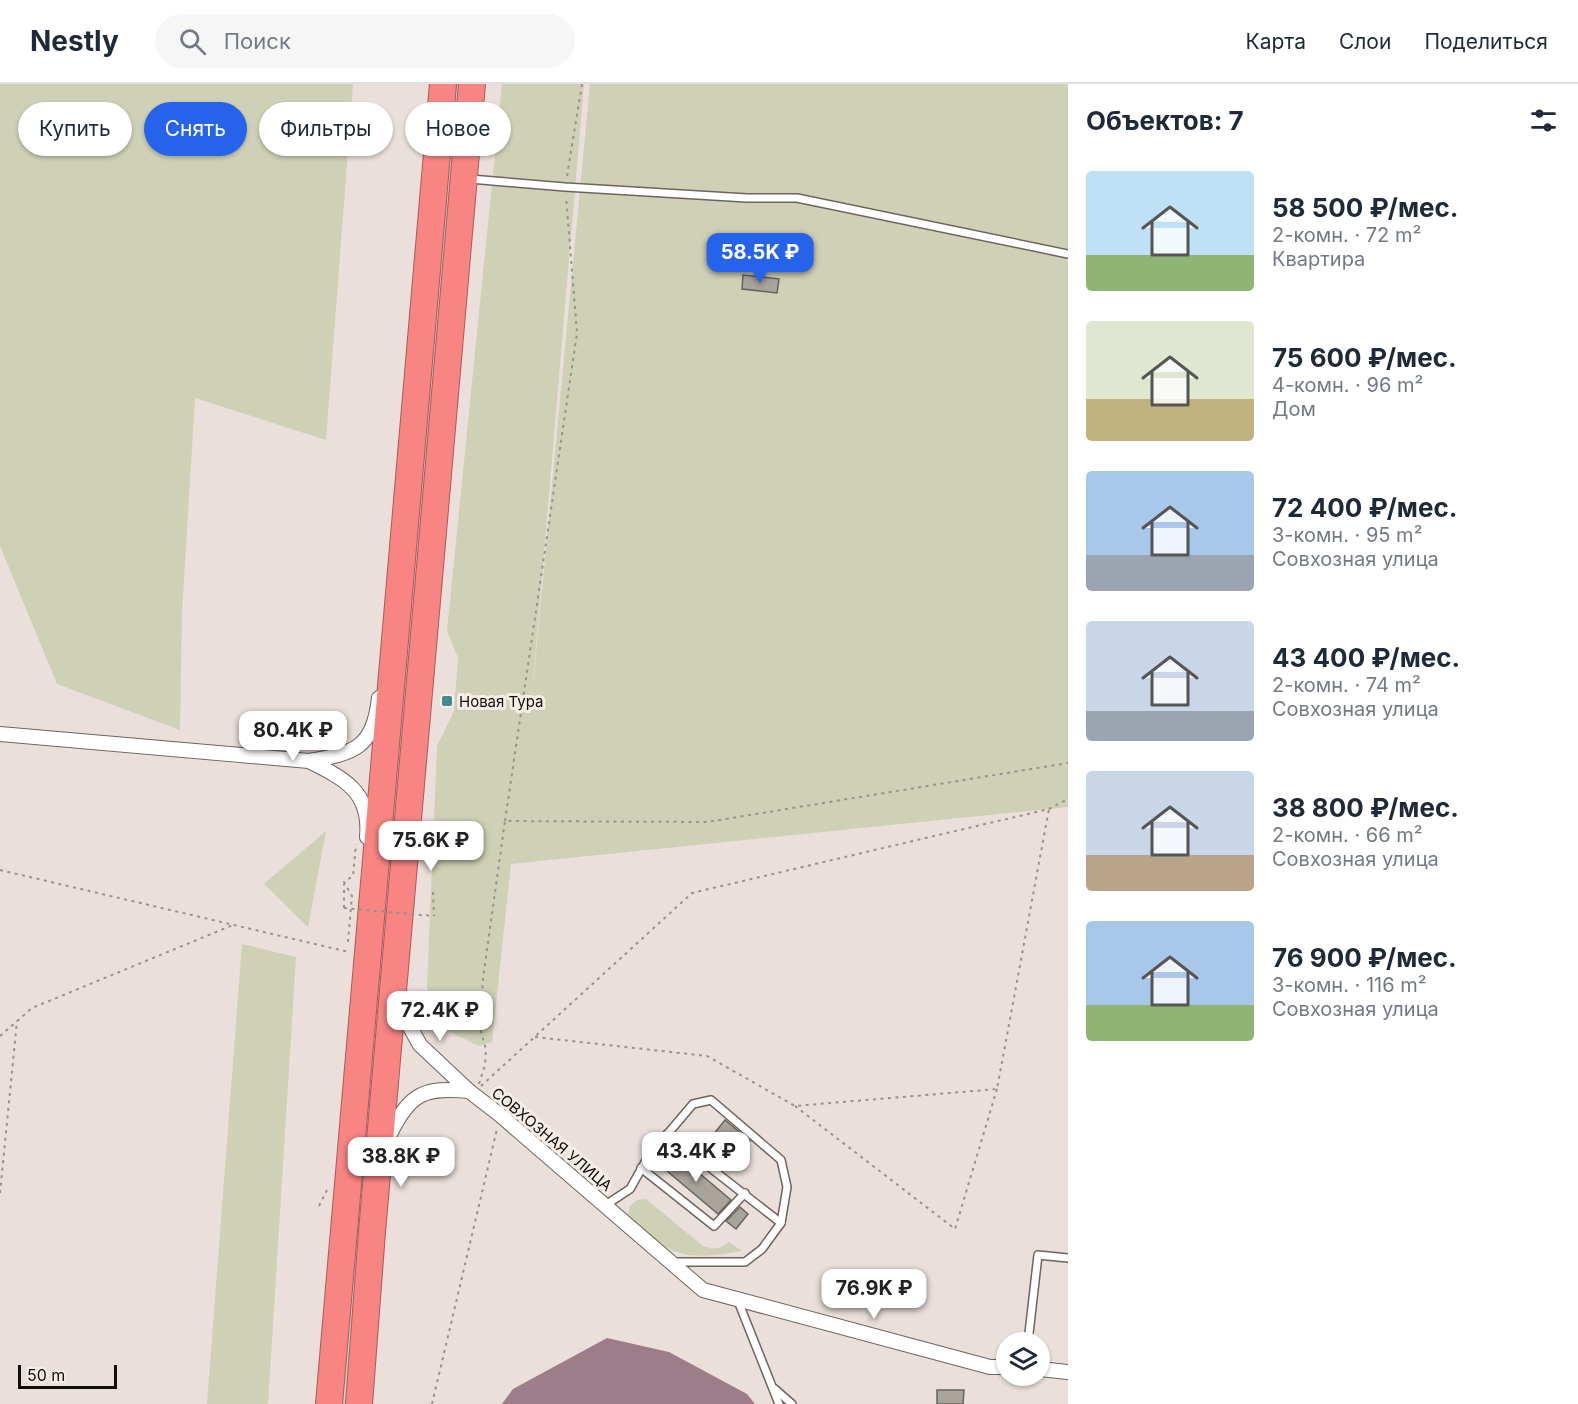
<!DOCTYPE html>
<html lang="ru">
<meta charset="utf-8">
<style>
:root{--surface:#fff;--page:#f6f6f7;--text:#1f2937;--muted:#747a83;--line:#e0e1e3;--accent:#2563eb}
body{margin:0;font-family:Inter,sans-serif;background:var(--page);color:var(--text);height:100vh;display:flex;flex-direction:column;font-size:22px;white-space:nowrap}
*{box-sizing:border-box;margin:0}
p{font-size:20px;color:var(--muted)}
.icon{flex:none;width:33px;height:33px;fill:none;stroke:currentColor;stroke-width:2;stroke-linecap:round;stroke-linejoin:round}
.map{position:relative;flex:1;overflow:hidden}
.panel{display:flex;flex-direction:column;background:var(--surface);width:510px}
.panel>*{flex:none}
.guide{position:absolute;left:18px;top:18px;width:570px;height:54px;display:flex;gap:12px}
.fabs{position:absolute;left:996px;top:1248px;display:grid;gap:12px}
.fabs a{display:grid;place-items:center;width:54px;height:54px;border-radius:50%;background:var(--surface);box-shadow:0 2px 4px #0004;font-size:30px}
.scale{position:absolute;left:18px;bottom:15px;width:99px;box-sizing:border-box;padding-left:6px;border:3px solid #100d0b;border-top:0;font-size:16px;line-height:21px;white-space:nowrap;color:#100d0b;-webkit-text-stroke:4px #f7ede7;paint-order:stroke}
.price{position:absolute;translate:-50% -51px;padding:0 14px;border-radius:12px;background:#fff;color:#222;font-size:20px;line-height:39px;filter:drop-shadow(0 2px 3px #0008)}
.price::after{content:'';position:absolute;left:50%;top:36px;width:18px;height:14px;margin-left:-9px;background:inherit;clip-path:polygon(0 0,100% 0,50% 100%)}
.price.on{background:var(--accent);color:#fff}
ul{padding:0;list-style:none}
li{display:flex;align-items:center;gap:18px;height:150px;padding:0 18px}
li span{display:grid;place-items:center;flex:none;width:168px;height:120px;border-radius:6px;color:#555}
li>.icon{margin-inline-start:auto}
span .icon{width:72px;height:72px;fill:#fffc;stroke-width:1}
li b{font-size:26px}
h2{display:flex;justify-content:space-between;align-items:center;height:72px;padding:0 18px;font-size:26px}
.pill{padding:0 21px;border-radius:27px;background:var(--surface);box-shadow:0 2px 4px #0004;font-size:21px;line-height:54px}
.pill.on{background:var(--accent);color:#fff}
header{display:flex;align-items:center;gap:36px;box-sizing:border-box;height:84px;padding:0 30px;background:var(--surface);border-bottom:2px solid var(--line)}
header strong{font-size:28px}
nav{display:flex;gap:33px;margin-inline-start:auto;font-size:21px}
.search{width:420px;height:54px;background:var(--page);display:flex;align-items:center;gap:15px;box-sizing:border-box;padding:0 21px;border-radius:33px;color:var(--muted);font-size:22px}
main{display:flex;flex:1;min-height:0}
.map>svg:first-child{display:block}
.green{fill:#cfd1b6}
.water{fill:#9e7d8a}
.building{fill:#a9a49b;stroke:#68635c;stroke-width:1.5}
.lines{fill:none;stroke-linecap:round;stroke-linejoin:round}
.lane-casing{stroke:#6d645f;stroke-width:10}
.street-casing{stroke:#6d645f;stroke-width:16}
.highway-casing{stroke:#a75b5a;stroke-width:28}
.path{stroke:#99918d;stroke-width:2;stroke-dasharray:3 4.5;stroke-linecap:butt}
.lane{stroke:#fff;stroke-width:7}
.street{stroke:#fff;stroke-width:14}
.highway{stroke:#f88584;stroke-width:26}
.path-bridge{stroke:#99918d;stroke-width:2;stroke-dasharray:3 4.5;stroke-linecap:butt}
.poi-dot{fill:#438b8c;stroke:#f7ede7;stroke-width:2}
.labels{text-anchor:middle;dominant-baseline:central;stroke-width:6;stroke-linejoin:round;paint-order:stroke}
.poi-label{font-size:15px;fill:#100d0b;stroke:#f7ede7;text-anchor:start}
.street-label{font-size:15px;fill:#100d0b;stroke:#f7ede7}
</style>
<header>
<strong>Nestly</strong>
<div class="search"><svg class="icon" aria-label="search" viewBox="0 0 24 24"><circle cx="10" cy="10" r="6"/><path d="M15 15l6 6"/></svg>Поиск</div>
<nav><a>Карта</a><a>Слои</a><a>Поделиться</a></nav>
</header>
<main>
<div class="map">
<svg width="1068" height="1320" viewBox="0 0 1068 1320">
<rect width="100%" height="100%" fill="#eadfda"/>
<g class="green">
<polygon points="0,0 353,0 326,356 195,314 182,529 180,646 57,600 0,462"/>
<polygon points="454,0 461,0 348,1320 340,1320"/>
<polygon points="502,0 584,0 531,622 590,0 1068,0 1068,723 511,780 492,958 479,962 438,942 427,903 437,662 454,627 458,574 447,547"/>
<polygon points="326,747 308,843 264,800"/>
<polygon points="242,860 296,873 268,1320 207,1320"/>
<path d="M646 1115 703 1162C714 1166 720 1165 729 1158L742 1167C684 1177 669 1174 628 1130L630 1122 637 1116Z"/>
</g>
<polygon class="water" points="607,1254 669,1268 747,1310 755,1320 502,1320 513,1305"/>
<g class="building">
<polygon points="743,191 779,195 777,209 742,205"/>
<polygon points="725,1036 750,1057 738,1071 713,1051"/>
<polygon points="673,1067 731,1116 718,1130 661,1082"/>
<polygon points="740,1123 748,1130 736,1145 726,1137"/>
<polygon points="937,1306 964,1306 963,1320 937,1320"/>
</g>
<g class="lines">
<defs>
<g id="lane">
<polyline points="470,95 565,103 747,114 797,114 1068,170"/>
<polyline points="667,1050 781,1139"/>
<polyline points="641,1084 714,1142 745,1109"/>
<polyline points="604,1122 630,1105 648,1073 693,1020 711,1016 781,1076 787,1103 781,1139 762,1165 745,1178 672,1178"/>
<polyline points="738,1217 779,1320"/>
<polyline points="1028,1258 1038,1171 1068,1174"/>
<polyline points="775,1305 792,1320"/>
</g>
<g id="street">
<polyline points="0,650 309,677"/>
<path d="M367 753C371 708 345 695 309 677 354 669 373 665 379 614"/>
<polyline points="403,914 410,943 420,961 469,1007 500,1031 703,1206 990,1283 1006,1283"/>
<path d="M390 1050C410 1009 424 1003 469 1007"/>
<polyline points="1040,1285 1068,1288"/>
</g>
<g id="highway">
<polyline points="329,1320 443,0"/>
<polyline points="359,1320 372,1148 472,0"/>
</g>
</defs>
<use href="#lane" class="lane-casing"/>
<use href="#street" class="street-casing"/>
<use href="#highway" class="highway-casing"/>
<g class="path">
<polyline points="567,92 582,0"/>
<polyline points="505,737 577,249 566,113"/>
<polyline points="0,786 349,868"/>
<polyline points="433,808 434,832"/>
<polyline points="344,824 344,800"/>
<polyline points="348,858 352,812 344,798 353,792 356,760"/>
<polyline points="0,952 32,924 233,841"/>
<polyline points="535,953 707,972 795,1022 997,1005 1049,725"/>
<polyline points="479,1000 485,981 486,965 480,945 483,894 505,737 707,738 1068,679"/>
<polyline points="481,1002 692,809 1049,725 1068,715"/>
<polyline points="795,1022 955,1145 997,1005"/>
<polyline points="0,1109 17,937"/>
<polyline points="319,1122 327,1106"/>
<polyline points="432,1320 497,1045"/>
</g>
<use href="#lane" class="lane"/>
<use href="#street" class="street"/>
<use href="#highway" class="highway"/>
<polyline class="path-bridge" points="344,824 434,832"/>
</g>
<rect class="poi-dot" x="441" y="611" width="12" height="12" rx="3"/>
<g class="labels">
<g class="poi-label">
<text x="459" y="617">Новая Тура</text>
</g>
<g class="street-label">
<text transform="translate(552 1055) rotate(40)">СОВХОЗНАЯ УЛИЦА</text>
</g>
</g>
</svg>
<div class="fabs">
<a><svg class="icon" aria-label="layers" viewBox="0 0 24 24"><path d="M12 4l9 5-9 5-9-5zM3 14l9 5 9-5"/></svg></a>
</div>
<div class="scale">50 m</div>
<b class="price on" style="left:760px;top:200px">58.5K ₽</b>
<b class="price" style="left:293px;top:678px">80.4K ₽</b>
<b class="price" style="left:431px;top:788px">75.6K ₽</b>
<b class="price" style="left:440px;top:958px">72.4K ₽</b>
<b class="price" style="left:696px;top:1099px">43.4K ₽</b>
<b class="price" style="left:401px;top:1104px">38.8K ₽</b>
<b class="price" style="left:874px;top:1236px">76.9K ₽</b>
<div class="guide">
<a class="pill">Купить</a>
<a class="pill on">Снять</a>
<a class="pill">Фильтры</a>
<a class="pill">Новое</a>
</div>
</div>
<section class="panel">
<h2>Объектов: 7<svg class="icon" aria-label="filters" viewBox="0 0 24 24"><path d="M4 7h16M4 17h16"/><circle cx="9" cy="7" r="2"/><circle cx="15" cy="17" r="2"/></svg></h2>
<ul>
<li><span style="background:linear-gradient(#bfe0f5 70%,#8fb573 0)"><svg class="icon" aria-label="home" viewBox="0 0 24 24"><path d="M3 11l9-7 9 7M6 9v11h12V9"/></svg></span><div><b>58 500 ₽/мес.</b><p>2-комн. · 72 m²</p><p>Квартира</p></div></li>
<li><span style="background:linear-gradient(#dfe7d0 65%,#c2b280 0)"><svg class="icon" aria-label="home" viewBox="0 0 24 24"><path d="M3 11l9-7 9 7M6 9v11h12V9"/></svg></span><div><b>75 600 ₽/мес.</b><p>4-комн. · 96 m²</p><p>Дом</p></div></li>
<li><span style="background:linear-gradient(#a9c7e8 70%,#9aa5b1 0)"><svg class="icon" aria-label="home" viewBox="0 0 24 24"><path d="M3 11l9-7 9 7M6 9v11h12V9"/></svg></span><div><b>72 400 ₽/мес.</b><p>3-комн. · 95 m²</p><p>Совхозная улица</p></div></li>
<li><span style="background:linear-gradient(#c9d6e8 75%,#9aa5b1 0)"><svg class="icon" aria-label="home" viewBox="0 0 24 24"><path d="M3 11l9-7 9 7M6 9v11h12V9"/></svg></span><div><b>43 400 ₽/мес.</b><p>2-комн. · 74 m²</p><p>Совхозная улица</p></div></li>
<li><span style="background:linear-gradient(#c9d6e8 70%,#b9a48a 0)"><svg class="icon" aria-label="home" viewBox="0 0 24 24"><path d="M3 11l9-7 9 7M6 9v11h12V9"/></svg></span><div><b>38 800 ₽/мес.</b><p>2-комн. · 66 m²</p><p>Совхозная улица</p></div></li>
<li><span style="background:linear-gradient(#a9c7e8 70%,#8fb573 0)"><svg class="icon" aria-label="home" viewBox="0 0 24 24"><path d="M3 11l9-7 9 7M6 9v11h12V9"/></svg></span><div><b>76 900 ₽/мес.</b><p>3-комн. · 116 m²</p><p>Совхозная улица</p></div></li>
</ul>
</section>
</main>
